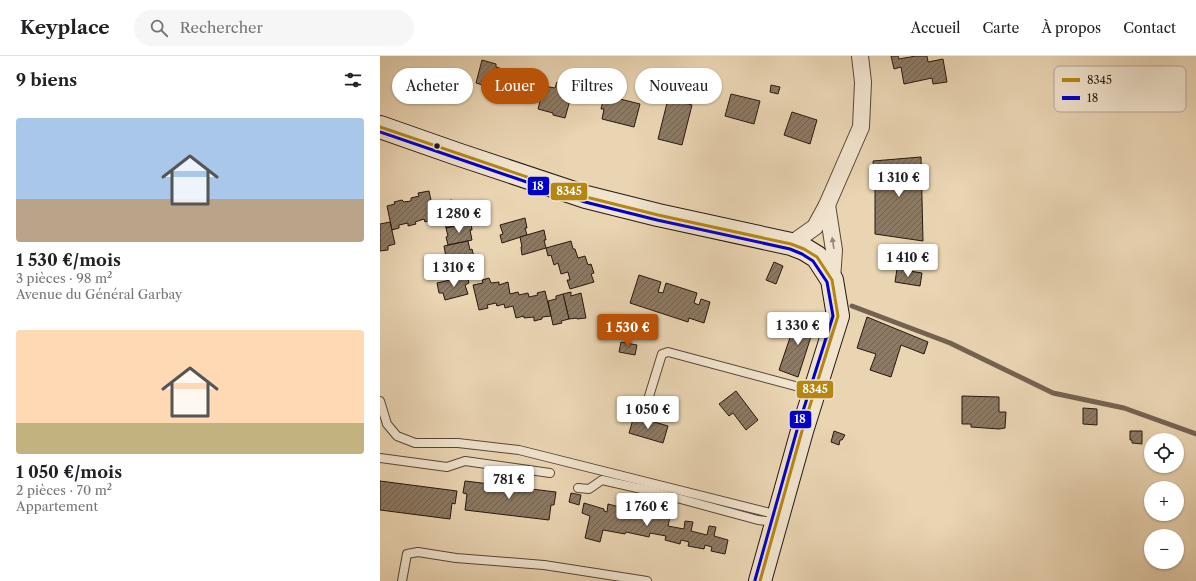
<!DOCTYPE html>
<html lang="fr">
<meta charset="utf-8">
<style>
:root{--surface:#fff;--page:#f6f6f6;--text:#202124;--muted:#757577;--line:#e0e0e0;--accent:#b45309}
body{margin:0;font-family:"Libre Caslon Text",serif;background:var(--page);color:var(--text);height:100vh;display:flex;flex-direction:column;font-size:15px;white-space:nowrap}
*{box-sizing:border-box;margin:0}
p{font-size:13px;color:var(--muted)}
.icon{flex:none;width:22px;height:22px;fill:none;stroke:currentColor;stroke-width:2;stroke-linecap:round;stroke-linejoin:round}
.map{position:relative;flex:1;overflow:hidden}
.drawer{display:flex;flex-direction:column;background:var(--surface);width:380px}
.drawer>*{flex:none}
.guide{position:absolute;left:12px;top:12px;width:380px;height:36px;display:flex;gap:8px}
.controls{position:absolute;left:764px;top:377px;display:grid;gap:8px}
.controls a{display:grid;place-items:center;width:40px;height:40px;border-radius:50%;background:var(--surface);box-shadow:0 1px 3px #0004;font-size:20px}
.price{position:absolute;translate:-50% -34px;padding:0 9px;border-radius:4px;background:#fff;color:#222;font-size:13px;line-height:26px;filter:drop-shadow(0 1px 2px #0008)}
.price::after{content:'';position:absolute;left:50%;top:24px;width:12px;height:9px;margin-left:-6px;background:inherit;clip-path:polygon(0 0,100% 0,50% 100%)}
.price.on{background:var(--accent);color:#fff}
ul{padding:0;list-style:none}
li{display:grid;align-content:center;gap:8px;height:212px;padding:0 16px}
li span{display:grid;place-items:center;height:124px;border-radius:4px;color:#555}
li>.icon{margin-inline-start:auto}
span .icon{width:72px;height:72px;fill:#fffc;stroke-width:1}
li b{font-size:17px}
h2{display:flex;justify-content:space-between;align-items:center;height:48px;padding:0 16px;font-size:17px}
.chip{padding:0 14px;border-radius:18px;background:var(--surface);box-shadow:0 1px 3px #0004;font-size:14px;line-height:36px}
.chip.on{background:var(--accent);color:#fff}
header{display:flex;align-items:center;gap:24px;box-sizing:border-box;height:56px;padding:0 20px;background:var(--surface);border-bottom:1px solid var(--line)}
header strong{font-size:19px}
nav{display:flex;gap:22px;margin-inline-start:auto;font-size:14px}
.search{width:280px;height:36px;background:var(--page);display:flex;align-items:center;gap:10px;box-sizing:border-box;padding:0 14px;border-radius:22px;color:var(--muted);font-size:15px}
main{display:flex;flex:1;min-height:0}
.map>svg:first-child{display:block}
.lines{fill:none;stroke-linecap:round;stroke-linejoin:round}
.stream{stroke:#746250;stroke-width:5}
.building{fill:url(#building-hatch);stroke:#27170f}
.service-casing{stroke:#584638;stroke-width:10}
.minor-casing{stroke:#584638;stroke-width:18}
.secondary-casing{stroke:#27170f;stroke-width:24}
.service{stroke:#f1e4ce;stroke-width:8}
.minor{stroke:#f1e4ce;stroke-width:16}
.secondary{stroke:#f1e4ce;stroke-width:22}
.bus-1-casing{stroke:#f1e4ce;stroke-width:6}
.bus-2-casing{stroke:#f1e4ce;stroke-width:6}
.bus-1{stroke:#b68710;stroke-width:3}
.bus-2{stroke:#0000cd;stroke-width:3}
.oneway{fill:#968878}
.bus-dot{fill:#27170f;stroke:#f1e4ce;stroke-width:1.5}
.key{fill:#f1e4ce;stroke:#b4a695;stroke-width:1}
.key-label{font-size:11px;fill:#27170f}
.line-badge{stroke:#f1e4ce;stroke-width:1.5}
.badge-label{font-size:11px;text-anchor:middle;font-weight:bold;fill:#fff}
</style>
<header>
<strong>Keyplace</strong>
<div class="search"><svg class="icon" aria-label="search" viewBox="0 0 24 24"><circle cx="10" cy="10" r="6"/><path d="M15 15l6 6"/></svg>Rechercher</div>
<nav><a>Accueil</a><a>Carte</a><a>À propos</a><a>Contact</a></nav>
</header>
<main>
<section class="drawer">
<h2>9 biens<svg class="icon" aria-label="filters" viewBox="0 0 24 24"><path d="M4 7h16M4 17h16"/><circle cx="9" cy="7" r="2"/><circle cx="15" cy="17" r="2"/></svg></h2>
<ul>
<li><span style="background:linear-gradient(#a9c7e8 65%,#b9a48a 0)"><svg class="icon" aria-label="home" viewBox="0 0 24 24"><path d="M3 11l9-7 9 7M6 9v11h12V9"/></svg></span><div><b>1 530 €/mois</b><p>3 pièces · 98 m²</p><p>Avenue du Général Garbay</p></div></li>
<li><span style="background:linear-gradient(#ffd9b3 75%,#c2b280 0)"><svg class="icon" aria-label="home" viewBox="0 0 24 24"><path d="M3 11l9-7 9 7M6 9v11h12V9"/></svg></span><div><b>1 050 €/mois</b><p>2 pièces · 70 m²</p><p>Appartement</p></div></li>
</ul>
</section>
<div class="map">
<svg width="816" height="525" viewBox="0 0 816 525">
<defs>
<pattern id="building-hatch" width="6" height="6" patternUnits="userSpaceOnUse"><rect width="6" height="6" fill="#8c7a64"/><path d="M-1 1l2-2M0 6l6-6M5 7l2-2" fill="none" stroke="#726351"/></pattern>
</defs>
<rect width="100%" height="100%" fill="#ead5b3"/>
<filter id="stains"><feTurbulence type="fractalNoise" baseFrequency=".005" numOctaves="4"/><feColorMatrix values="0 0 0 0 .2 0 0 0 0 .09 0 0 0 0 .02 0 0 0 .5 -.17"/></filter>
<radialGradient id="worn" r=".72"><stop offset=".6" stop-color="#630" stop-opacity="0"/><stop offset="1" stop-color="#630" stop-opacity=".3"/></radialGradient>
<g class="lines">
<polyline class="stream" points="472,250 570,287 673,337 744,352 816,378"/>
</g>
<g class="building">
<polygon points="511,0 518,0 519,3 536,0 547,0 548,6 563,3 567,26 553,28 552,22 524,28 521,11 514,13"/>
<polygon points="102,4 116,8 116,11 132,16 129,26 125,25 122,35 96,27"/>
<polygon points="177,26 194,30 185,62 173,59 173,57 158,53 164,30 175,32"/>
<polygon points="391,29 400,31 398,38 390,36"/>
<polygon points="225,37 236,40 236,42 260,48 254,71 222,63 224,53 221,53"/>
<polygon points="351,38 380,45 374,68 345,60"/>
<polygon points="288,43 312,49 302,89 278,83"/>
<polygon points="412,56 437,64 430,88 404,79"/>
<polygon points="541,101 543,185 495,178 495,129 493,105"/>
<polygon points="49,135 55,163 45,166 44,163 35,166 36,168 28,170 28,167 19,169 19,172 12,174 7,150 15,148 14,146 22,144 24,146 31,145 31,142 39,140 38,137"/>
<polygon points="72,144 75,158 55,163 52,148"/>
<polygon points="87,148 89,156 90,155 93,166 66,172 64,162 77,158 75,151"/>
<polygon points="145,162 147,172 145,172 147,179 122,187 120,179 123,178 120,169"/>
<polygon points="10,166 15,188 8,190 8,194 0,195 0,168"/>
<polygon points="91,167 92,174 90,174 92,184 68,189 66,181 68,180 66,172"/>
<polygon points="164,174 166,184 164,184 166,192 142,199 141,191 142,191 140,181"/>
<polygon points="88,185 90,194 92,193 94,201 67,207 64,190"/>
<polygon points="191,185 193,193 195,193 198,202 205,200 208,209 211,208 214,217 211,218 214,226 190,233 187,224 190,224 188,216 181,218 178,207 174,209 171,199 168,200 166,192"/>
<polygon points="94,201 95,209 93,210 95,218 71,224 67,207"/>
<polygon points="394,206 403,210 396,228 386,224"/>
<polygon points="517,213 542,217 540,230 515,226"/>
<polygon points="259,219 281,226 278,236 283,237 286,227 317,237 314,247 319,249 321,243 330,246 324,267 309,262 308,266 250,247"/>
<polygon points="87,220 89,227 85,229 88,238 65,244 63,237 59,237 57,227"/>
<polygon points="109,222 111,227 119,226 119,229 128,226 130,238 138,236 139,239 148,237 149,241 158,239 157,237 165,235 171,260 162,261 162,263 154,265 154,261 144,262 144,260 136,262 133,250 125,252 124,248 117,250 116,247 107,249 108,252 99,254 93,229 103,227 102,224"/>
<polygon points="191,236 191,240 201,237 206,262 197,263 197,262 189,263 183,238"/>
<polygon points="183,238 189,263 181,265 182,267 173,269 168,245 176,243 176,240"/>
<polygon points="418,258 436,265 418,321 399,314"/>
<polygon points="487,261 548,286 544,298 521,289 511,321 490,314 496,298 477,292"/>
<polygon points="241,286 257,289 255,299 239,296"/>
<polygon points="356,335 378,364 366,374 353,357 349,360 339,348"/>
<polygon points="582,340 619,341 619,356 626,356 625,372 619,373 591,371 591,368 582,368"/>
<polygon points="703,352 717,353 717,369 703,368"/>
<polygon points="254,360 288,370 283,387 249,377"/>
<polygon points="454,375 465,379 462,384 460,384 459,389 451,386"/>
<polygon points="750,375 762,375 762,388 752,387 752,384 750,384"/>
<polygon points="0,425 77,435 75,448 72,447 70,463 0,454"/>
<polygon points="85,425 176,436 174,449 171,449 169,464 85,454 87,438 83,437"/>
<polygon points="191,437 201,439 199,449 189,446"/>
<polygon points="204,447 224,453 224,455 227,456 228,448 251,454 252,452 290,461 288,470 304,473 305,465 313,466 311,475 327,479 329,470 336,471 334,480 348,484 345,498 331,495 332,491 325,489 324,493 308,490 309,486 301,484 300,488 285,484 286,480 270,477 269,481 246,476 245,478 223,474 220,486 205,482 210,460 202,457"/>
</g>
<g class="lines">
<defs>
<g id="service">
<polyline points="0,345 7,368 17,380 35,387 78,387 139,394 398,459"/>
<polyline points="266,350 282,298 288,296 434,335"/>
<polyline points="0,402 67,411 85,405 170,417"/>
<polyline points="198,432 209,433 222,424 275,436 378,464 395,466"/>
<polyline points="22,525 27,498 38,496 76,502 164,509 267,525"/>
</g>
<g id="minor">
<polyline points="447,149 454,194 452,224"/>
<polyline points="411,188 435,171 447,149 481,71 483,26 480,0"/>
</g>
<polyline id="secondary" points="0,71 77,98 206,141 278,159 411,188 424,193 437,201 452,224 458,260 422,375 380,525"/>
</defs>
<use href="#service" class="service-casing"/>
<use href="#minor" class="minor-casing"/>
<use href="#secondary" class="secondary-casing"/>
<use href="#service" class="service"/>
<use href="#minor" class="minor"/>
<use href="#secondary" class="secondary"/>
<defs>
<polyline id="bus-1" points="0,71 206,141 278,159 411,188 424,193 437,201 452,224 458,260 422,375 380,525"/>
<polyline id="bus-2" points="0,76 205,146 277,164 410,193 422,198 433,205 447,226 453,260 417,374 375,524"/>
</defs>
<use href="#bus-1" class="bus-1-casing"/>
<use href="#bus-2" class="bus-2-casing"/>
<use href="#bus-1" class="bus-1"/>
<use href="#bus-2" class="bus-2"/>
</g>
<defs><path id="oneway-solid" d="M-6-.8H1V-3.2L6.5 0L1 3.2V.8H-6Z"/></defs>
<use class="oneway" href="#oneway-solid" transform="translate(453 187) rotate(-99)"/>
<circle class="bus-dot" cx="57" cy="90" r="3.5"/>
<rect x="674" y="10" width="132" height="46" rx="6" class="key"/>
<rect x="682" y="22" width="18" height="4" fill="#b68710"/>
<rect x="682" y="40" width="18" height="4" fill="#0000cd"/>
<g class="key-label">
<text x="707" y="28">8345</text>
<text x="707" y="46">18</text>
</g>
<g class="line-badge">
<rect x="147" y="120" width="23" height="20" rx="4" fill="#0000cd"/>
<rect x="170" y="126" width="38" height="19" rx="4" fill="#b68710"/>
<rect x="416" y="324" width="38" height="19" rx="4" fill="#b68710"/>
<rect x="409" y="354" width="23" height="19" rx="4" fill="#0000cd"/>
</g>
<g class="badge-label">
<text x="158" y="134">18</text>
<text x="189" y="139">8345</text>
<text x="435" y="337">8345</text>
<text x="420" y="367">18</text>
</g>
<rect width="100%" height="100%" filter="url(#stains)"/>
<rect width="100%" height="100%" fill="url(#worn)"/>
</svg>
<div class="controls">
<a><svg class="icon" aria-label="locate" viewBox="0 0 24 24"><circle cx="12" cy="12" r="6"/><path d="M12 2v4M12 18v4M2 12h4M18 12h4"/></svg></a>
<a>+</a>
<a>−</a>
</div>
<b class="price" style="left:519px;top:142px">1 310 €</b>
<b class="price" style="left:79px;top:178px">1 280 €</b>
<b class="price" style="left:528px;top:222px">1 410 €</b>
<b class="price" style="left:74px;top:232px">1 310 €</b>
<b class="price" style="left:418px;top:290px">1 330 €</b>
<b class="price on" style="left:248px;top:292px">1 530 €</b>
<b class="price" style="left:268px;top:374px">1 050 €</b>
<b class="price" style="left:129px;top:444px">781 €</b>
<b class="price" style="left:267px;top:471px">1 760 €</b>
<div class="guide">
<a class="chip">Acheter</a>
<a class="chip on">Louer</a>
<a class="chip">Filtres</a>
<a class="chip">Nouveau</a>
</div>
</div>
</main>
